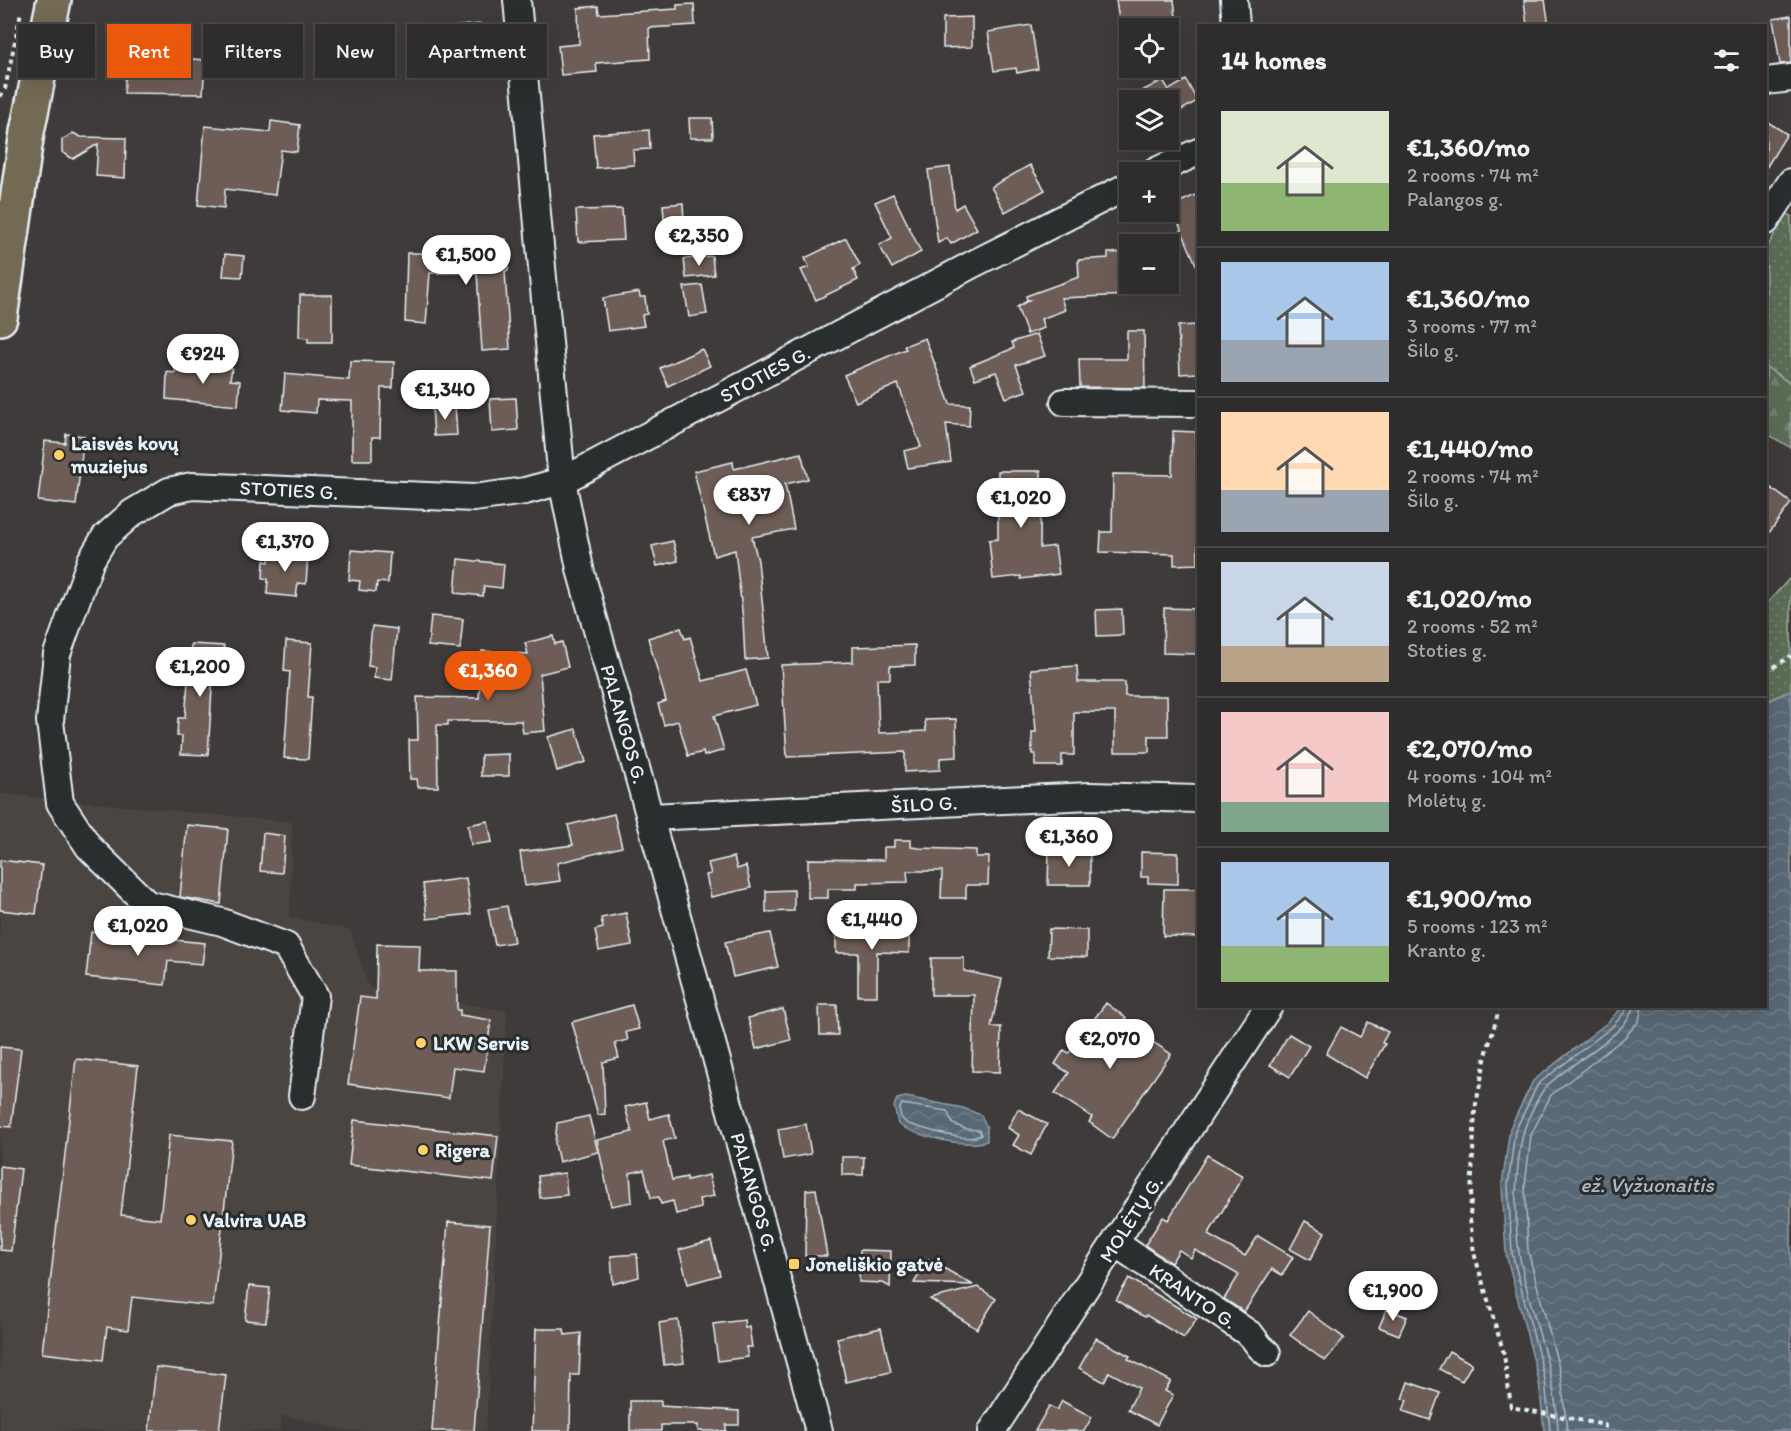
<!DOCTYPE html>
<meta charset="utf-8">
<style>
:root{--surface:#2e2c2c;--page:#363434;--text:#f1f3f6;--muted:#a7a7a9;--line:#494848;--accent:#ea580c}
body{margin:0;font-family:Itim,sans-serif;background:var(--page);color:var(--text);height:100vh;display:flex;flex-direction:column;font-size:22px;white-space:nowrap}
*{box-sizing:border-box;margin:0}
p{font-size:20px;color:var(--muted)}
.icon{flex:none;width:33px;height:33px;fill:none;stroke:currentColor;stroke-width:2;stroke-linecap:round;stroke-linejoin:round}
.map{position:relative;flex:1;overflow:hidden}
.panel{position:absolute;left:1197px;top:24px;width:570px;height:984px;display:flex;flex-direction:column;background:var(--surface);border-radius:0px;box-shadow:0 6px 24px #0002,0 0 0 2px var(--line)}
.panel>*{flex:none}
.banner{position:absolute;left:18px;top:24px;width:570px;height:54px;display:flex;gap:12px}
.buttons{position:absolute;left:1119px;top:18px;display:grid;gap:12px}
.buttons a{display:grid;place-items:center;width:60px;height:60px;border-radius:0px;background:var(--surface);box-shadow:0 6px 24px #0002,0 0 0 2px var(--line);font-size:30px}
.price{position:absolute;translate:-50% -51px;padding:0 14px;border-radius:21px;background:#fff;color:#222;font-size:20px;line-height:39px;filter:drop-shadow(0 2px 3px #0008)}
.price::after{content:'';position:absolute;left:50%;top:36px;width:18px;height:14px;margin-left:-9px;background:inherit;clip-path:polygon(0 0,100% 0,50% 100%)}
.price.active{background:var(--accent);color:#fff}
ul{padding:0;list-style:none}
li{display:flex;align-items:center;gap:18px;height:150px;padding:0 24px}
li+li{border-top:2px solid var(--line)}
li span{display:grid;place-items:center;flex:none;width:168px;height:120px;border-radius:0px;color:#555}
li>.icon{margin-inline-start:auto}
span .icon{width:72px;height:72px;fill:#fffc;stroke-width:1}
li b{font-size:26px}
h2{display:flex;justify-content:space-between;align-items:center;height:72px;padding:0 24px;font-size:26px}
.tag{padding:0 21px;border-radius:0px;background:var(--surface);box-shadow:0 6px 24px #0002,0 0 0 2px var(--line);font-size:21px;line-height:54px}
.tag.active{background:var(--accent);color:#fff}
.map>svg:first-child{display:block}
.built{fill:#4c4542}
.green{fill:url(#green-dots);stroke:#a2afa8;stroke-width:1.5}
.forest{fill:url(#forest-firs);stroke:#a2afa8;stroke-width:1.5}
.water{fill:url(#water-waves);stroke:#929ea9;stroke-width:1.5}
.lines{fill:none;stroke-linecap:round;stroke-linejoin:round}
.shore{stroke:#aebac3;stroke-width:1.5}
.building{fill:#6e5d56;stroke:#e8f1f8;stroke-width:1.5}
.minor-casing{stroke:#e8f1f8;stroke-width:30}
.highway-casing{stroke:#e8f1f8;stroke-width:38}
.path{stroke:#e8f1f8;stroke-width:4;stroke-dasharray:4.5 4.5;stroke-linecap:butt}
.minor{stroke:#2a2d2e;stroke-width:26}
.highway{stroke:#736b52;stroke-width:33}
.poi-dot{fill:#ffd166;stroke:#2a2d2e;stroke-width:2}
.labels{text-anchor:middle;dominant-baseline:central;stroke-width:6;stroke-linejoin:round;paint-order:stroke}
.street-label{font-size:20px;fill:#e8f1f8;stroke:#2a2d2e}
.poi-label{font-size:20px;font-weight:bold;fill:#e8f1f8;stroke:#2a2d2e;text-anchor:start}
.water-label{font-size:21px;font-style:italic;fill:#aebac3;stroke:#2a2d2e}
</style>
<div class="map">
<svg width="1791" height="1431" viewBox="0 0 1791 1431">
<defs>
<pattern id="green-dots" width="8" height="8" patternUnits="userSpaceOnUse" patternTransform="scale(1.5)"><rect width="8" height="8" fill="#5b6d57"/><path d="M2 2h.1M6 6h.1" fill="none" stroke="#738270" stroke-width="1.8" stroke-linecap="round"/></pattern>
<pattern id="forest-firs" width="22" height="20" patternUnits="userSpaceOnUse" patternTransform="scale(1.5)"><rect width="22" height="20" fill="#5b6d57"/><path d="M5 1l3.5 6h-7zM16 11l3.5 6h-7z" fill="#738270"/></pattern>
<pattern id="water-waves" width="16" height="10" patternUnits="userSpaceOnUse" patternTransform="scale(1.5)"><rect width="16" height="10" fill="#586774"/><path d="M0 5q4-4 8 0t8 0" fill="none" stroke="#707d89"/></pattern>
</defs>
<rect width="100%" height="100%" fill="#3e3b3a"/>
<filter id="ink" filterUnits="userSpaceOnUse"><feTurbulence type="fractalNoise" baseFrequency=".0167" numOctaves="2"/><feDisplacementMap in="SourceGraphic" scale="12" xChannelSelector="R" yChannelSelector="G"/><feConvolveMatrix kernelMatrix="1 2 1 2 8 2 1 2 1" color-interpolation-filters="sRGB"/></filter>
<g filter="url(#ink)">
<polygon class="built" points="0,794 292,822 290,917 350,930 369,988 507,1011 486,1431 349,1431 282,1415 280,1431 0,1431"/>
<g class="green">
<polygon points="1786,213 1791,216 1791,384 1766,367 1766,250"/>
<polygon points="1791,577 1791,690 1766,702 1766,604"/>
</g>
<polygon class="forest" points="1766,367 1791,384 1791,448 1766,433"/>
<g class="water">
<polygon points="1791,690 1791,1431 1544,1431 1539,1381 1506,1254 1502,1185 1510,1128 1533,1081 1608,1022 1622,1007 1766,1006 1766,702"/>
<path d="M906 1097 963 1108 981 1115 987 1128V1141C966 1148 917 1137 898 1124L894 1106 897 1099Z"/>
</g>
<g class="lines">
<g class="shore">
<path d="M902 1104 947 1111 953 1124 966 1129 979 1130 981 1135C967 1144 924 1128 908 1124 901 1120 897 1111 902 1104Z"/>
<polyline points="1550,1431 1545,1379 1512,1253 1508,1185 1515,1131 1538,1084 1612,1027 1625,1012 1626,1006"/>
<path d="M1558 1431C1556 1369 1529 1313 1519 1253 1514 1218 1515 1168 1523 1134 1525 1124 1538 1097 1544 1089 1562 1067 1632 1033 1633 1006"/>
<polyline points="1567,1431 1561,1376 1528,1251 1525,1186 1531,1135 1551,1095 1624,1038 1639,1021 1642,1006"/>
</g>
</g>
<g class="building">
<polygon points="1116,0 1174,0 1176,17 1148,20 1149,28 1120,28"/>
<polygon points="1524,0 1545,0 1549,26 1527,26"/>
<polygon points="694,4 695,25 649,28 650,59 596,63 597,72 561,75 558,46 579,44 578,8 598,6 599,14 677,9 677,5"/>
<polygon points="1791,16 1791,63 1780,64 1773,19"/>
<polygon points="972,17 972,47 943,48 943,18"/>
<polygon points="481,24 486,73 456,75 455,63 442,65 440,38 452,37 451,27"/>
<polygon points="1031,25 1038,69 1017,73 1016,68 994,71 988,32"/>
<polygon points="137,41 168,44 167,57 205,60 203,94 124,93 126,72 134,73"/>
<polygon points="1163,80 1169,90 1186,80 1197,101 1168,118 1168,100 1125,100"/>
<polygon points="689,118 712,118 713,138 690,138"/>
<polygon points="271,121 300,125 297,152 281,150 275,195 225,189 224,208 198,205 205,126 270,132"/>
<polygon points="1766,121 1787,134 1766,168"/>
<polygon points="649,130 650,149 633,150 634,165 596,168 593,134"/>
<polygon points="73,133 81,137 126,138 125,178 96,176 98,144 73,159 62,152 62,140"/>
<polygon points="1030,165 1045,190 1005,212 991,187"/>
<polygon points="950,167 955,209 963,204 977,229 951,244 947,238 938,243 928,170"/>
<polygon points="893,194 921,252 892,268 879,245 892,238 875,202"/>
<polygon points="1198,194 1198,269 1171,206"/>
<polygon points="683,203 685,240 666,242 663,205"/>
<polygon points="622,209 624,240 578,242 576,210"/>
<polygon points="846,238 860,265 853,269 858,280 816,300 801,270 809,267 805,258"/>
<polygon points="506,239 508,271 505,271 510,349 482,351 477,273 430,273 426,324 405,322 407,253 463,253 462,242"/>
<polygon points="1130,252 1130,295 1061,298 1065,310 1041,319 1044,328 1027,334 1017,307 1029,300 1027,300 1026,296 1079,277 1078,260 1108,258 1108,253"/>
<polygon points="225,254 244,256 242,277 223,276"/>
<polygon points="712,256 714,275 686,278 684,259"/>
<polygon points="702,285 707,314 689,317 684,287"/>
<polygon points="639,292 640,297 645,297 647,314 642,315 644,326 608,331 603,298"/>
<polygon points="300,295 332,295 332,342 308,342 308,338 299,337"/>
<polygon points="1198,325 1198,373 1180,374 1178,326"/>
<polygon points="1127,331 1144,331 1145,388 1080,387 1079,359 1127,359"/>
<polygon points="1037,334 1045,356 1016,365 1026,391 1006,398 996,372 975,379 970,366 1014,348 1012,342"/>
<polygon points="925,338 950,404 970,405 969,426 946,424 951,462 908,468 904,451 921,447 898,384 856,402 844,375 906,349 904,346"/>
<polygon points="702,349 710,366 668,386 660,368"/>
<polygon points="350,361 394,362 393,388 381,388 380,437 372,437 372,460 352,460 352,401 317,400 316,413 282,410 285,374 349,380"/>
<polygon points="176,363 232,368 230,380 240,381 238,406 166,399 167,372 175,373"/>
<polygon points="516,398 518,430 492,432 490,399"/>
<polygon points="455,405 457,435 434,436 432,407"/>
<polygon points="1173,431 1196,432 1198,564 1174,565 1174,554 1100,552 1101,532 1112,532 1113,474 1172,475"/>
<polygon points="66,434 84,436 76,505 38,501 45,441 65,443"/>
<polygon points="801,453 808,479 785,484 794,529 752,537 758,561 768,658 745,660 743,619 735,550 714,556 694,471 733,462 734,469"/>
<polygon points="998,471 1041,471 1040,548 1055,546 1059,574 1021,579 1021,576 993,579 989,540 998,539"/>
<polygon points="1766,484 1791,503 1766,537"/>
<polygon points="673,541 678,561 657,566 652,546"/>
<polygon points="351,550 390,553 388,583 377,582 376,592 359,590 360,581 349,580"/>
<polygon points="270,551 308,554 306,584 298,583 296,597 267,594 268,579 263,578 264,561 269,562"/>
<polygon points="458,559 504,564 502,588 484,586 483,596 455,593"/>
<polygon points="1164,608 1198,609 1197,654 1163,653"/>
<polygon points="1122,609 1123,635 1097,636 1096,610"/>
<polygon points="431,616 463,619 460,649 428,646"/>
<polygon points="372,626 397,629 392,680 374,678 375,667 368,666"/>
<polygon points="681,628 685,639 690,637 703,681 746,670 756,705 714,716 724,750 704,756 703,752 688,756 678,721 664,725 658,704 666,701 648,638"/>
<polygon points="553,636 555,644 562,642 568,667 540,674 545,731 523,733 521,721 448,721 448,725 437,725 438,787 418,787 417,779 410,779 409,740 418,740 417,697 479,698 482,651 528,654 525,643"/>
<polygon points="286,641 312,643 308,697 312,697 308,759 284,758 290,672 284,671"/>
<polygon points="191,644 224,646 223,673 213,672 208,755 181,754 182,736 177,736 178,718 185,718"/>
<polygon points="915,645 915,665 890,666 890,679 877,679 879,733 926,731 925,720 956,719 957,757 940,758 940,770 905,772 905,752 787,757 781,665 853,662 853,647"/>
<polygon points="1077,666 1078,682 1125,682 1125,696 1167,696 1168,736 1149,736 1149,752 1115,752 1115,712 1074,712 1074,755 1062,755 1062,766 1035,766 1035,754 1032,754 1032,732 1036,732 1031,669"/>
<polygon points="576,729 586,762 557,771 548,737"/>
<polygon points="509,754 509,776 481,776 481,755"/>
<polygon points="614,814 622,847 557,863 560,881 525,886 520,852 573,845 568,825"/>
<polygon points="488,821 492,842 471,845 468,825"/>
<polygon points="187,825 228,829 221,904 180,897"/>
<polygon points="263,833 285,836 282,873 260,871"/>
<polygon points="894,840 911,840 911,847 919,848 976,850 976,857 989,857 988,885 966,885 966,898 941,898 942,871 907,871 908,882 857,883 857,889 828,889 828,898 808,898 808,859 884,860 884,847 894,847"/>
<polygon points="1049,850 1090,850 1090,885 1048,885"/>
<polygon points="1141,852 1178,853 1178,884 1148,883 1148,877 1141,877"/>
<polygon points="734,857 737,869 746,866 751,888 711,897 706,875 711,874 708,863"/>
<polygon points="0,860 42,865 36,914 0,910"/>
<polygon points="466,878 471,914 427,919 423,884"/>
<polygon points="1164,889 1198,889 1198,937 1163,936"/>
<polygon points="794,890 794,911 766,912 766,891"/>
<polygon points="507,906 514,942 495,945 488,909"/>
<polygon points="626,913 632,945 599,951 595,930 603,928 601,918"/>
<polygon points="851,927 909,927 909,953 877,952 877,996 858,996 858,953 836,953 836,933 851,933"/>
<polygon points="1049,929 1087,930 1087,957 1048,956"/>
<polygon points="91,932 205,943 202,964 168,961 165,985 86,977"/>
<polygon points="770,933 778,967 733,977 725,942"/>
<polygon points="377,944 420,945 419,971 457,971 457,1010 460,1010 460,1015 491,1020 484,1071 453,1067 449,1098 348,1084 360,997 376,999"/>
<polygon points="931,958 964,958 964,971 1002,979 991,1027 1001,1027 1000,1072 972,1071 974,995 931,995"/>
<polygon points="1106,1003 1126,1018 1123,1022 1171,1054 1112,1139 1089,1122 1092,1117 1055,1093 1069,1073 1055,1064 1064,1050 1069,1053"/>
<polygon points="632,1005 639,1029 626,1032 628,1040 615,1043 619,1058 603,1062 605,1114 598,1115 572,1022"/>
<polygon points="819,1005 837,1005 838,1035 820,1035"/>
<polygon points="783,1009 791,1040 756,1049 748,1018"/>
<polygon points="1368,1022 1388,1032 1382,1043 1385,1044 1365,1078 1326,1054 1341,1027 1360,1037"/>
<polygon points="1289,1034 1309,1046 1290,1077 1270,1065"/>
<polygon points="0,1047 21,1049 11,1127 0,1126"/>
<polygon points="76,1059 138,1066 121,1215 160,1219 169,1135 232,1141 213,1306 132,1297 128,1330 107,1327 103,1360 42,1353"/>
<polygon points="646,1102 650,1119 669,1114 675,1138 663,1141 672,1180 687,1177 687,1180 709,1175 714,1196 699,1199 701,1208 676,1214 673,1201 661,1204 659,1197 651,1198 644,1170 630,1173 632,1202 611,1206 597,1140 632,1132 625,1107"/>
<polygon points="1018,1109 1047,1124 1031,1155 1013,1145 1019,1135 1008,1128"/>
<polygon points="589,1116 598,1152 559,1162 555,1144 557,1123"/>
<polygon points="354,1120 498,1136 493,1181 349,1165"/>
<polygon points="806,1124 811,1154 783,1159 778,1129"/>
<polygon points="1207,1155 1243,1176 1208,1235 1245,1256 1258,1236 1293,1257 1282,1275 1272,1269 1244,1312 1224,1299 1239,1275 1195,1250 1191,1258 1179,1250 1171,1263 1145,1245 1163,1217 1168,1220"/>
<polygon points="842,1157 864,1157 863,1175 842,1175"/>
<polygon points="0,1166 21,1169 11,1251 0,1250"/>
<polygon points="565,1173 567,1195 540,1198 538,1176"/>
<polygon points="816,1189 827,1256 805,1256 806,1190"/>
<polygon points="1305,1221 1325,1232 1310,1260 1290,1249"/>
<polygon points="448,1222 490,1225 474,1431 432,1431"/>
<polygon points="711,1241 720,1275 688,1284 679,1250"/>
<polygon points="860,1250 891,1251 890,1287 883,1283 859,1282"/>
<polygon points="637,1254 639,1277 613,1284 611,1256"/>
<polygon points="928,1259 973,1285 914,1283"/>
<polygon points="1129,1278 1197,1319 1184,1338 1146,1315 1145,1317 1137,1313 1116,1300"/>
<polygon points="249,1286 270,1288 266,1322 245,1320"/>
<polygon points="978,1287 996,1299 977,1329 930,1299"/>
<polygon points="1387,1309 1407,1317 1399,1335 1379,1327"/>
<polygon points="1308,1311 1344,1338 1325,1361 1290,1335"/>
<polygon points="678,1320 684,1363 664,1365 659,1323"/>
<polygon points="744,1320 745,1328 749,1327 752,1347 746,1347 748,1357 718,1361 713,1324"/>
<polygon points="881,1328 891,1372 846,1382 837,1338"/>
<polygon points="536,1329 564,1329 565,1335 581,1333 579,1375 571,1375 570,1431 532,1431"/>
<polygon points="1096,1338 1130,1356 1128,1359 1171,1381 1165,1391 1173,1395 1157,1425 1128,1410 1139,1388 1109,1372 1104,1382 1079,1368"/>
<polygon points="1449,1351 1472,1364 1462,1381 1439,1369"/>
<polygon points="156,1367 226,1375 219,1431 149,1431"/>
<polygon points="1408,1382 1440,1393 1430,1420 1403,1411 1407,1400 1402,1399"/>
<polygon points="630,1401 661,1401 661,1406 739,1411 739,1425 726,1425 726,1431 698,1431 698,1425 661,1425 661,1431 630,1431"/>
<polygon points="1062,1401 1092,1417 1084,1431 1035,1431 1049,1406 1057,1410"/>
</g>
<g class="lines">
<defs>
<g id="minor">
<polyline points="517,0 562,481 581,573 642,789 819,1431"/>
<polyline points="1234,0 1236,26"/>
<polyline points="1766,81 1791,78"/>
<polyline points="1154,172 1198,152"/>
<polyline points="1766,221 1791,182"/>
<polyline points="1064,402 1198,403"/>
<polyline points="650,817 1090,796 1198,799"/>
<polyline points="302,1096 315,996 286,946 222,922 147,904 89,847 60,803 50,721 57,654 91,560 105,537 132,513 169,491 192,486 474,498 525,491 562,481 973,264 1130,185"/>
<polyline points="1115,1243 1251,1335 1260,1347 1267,1353"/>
<polyline points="992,1431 1269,1006"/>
</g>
<polyline id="highway" points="0,318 27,132 54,0"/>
</defs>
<use href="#minor" class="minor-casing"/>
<use href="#highway" class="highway-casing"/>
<g class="path">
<polyline points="0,97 5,89 21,12"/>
<polyline points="1766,672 1791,656"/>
<polyline points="1500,1006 1486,1055 1475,1109 1470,1219 1474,1253 1504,1354 1511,1407 1605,1425 1605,1431"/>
</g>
<use href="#minor" class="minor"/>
<use href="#highway" class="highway"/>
</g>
</g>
<g class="poi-dot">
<circle cx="59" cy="455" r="6"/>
<circle cx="421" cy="1043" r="6"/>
<circle cx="423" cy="1150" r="6"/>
<circle cx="191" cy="1220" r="6"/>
<rect x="788" y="1258" width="12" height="12" rx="3"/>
</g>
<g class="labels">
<g class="street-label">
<text transform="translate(765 374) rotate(-28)">STOTIES G.</text>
<text transform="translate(289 490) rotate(3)">STOTIES G.</text>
<text transform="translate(624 724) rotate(74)">PALANGOS G.</text>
<text transform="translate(924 804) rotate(-3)">ŠILO G.</text>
<text transform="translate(754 1192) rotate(74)">PALANGOS G.</text>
<text transform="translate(1131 1219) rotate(-57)">MOLĖTŲ G.</text>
<text transform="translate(1193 1296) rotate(34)">KRANTO G.</text>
</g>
<g class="poi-label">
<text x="71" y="443">Laisvės kovų<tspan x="71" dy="23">muziejus</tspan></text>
<text x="433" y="1043">LKW Servis</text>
<text x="435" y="1150">Rigera</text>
<text x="203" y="1220">Valvira UAB</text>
<text x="806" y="1264">Joneliškio gatvė</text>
</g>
<g class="water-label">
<text x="1647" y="1184">ež. Vyžuonaitis</text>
</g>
</g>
</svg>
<div class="buttons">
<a><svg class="icon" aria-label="locate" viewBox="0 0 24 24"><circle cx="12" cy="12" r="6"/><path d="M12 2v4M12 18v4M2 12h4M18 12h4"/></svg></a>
<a><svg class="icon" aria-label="layers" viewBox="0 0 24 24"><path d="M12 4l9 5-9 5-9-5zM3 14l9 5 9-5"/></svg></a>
<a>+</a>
<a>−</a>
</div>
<b class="price" style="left:699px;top:267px">€2,350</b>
<b class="price" style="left:466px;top:286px">€1,500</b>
<b class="price" style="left:203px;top:385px">€924</b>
<b class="price" style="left:445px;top:421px">€1,340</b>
<b class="price" style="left:749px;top:526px">€837</b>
<b class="price" style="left:1021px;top:529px">€1,020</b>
<b class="price" style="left:285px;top:573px">€1,370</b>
<b class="price" style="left:200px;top:698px">€1,200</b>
<b class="price active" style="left:488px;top:702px">€1,360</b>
<b class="price" style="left:1069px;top:868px">€1,360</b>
<b class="price" style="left:872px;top:951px">€1,440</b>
<b class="price" style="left:138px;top:957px">€1,020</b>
<b class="price" style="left:1110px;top:1070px">€2,070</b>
<b class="price" style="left:1393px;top:1322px">€1,900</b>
<div class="banner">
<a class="tag">Buy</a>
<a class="tag active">Rent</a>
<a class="tag">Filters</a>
<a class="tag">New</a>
<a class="tag">Apartment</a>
</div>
<section class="panel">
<h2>14 homes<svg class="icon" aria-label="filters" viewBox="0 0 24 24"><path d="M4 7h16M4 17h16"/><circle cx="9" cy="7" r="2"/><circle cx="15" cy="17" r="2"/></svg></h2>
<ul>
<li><span style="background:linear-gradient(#dfe7d0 60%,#8fb573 0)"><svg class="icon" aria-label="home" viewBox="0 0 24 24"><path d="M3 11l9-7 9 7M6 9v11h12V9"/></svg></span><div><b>€1,360/mo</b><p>2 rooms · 74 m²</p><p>Palangos g.</p></div></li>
<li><span style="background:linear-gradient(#a9c7e8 65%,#9aa5b1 0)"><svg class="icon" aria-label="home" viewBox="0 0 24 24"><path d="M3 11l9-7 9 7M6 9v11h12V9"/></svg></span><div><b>€1,360/mo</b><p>3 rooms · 77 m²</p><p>Šilo g.</p></div></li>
<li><span style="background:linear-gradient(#ffd9b3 65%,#9aa5b1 0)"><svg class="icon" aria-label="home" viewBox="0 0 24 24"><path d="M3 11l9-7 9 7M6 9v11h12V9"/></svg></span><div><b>€1,440/mo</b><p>2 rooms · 74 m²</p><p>Šilo g.</p></div></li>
<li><span style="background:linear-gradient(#c9d6e8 70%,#b9a48a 0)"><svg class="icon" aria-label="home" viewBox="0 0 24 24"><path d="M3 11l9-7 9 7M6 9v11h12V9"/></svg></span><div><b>€1,020/mo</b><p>2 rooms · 52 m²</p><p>Stoties g.</p></div></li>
<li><span style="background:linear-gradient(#f6c9c9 75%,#7fa58c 0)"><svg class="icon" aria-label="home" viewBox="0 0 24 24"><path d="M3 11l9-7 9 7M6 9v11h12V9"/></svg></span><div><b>€2,070/mo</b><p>4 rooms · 104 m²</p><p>Molėtų g.</p></div></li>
<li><span style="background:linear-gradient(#a9c7e8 70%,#8fb573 0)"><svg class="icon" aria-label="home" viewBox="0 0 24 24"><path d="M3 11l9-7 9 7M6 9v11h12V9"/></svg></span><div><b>€1,900/mo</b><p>5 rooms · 123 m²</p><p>Kranto g.</p></div></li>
</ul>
</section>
</div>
